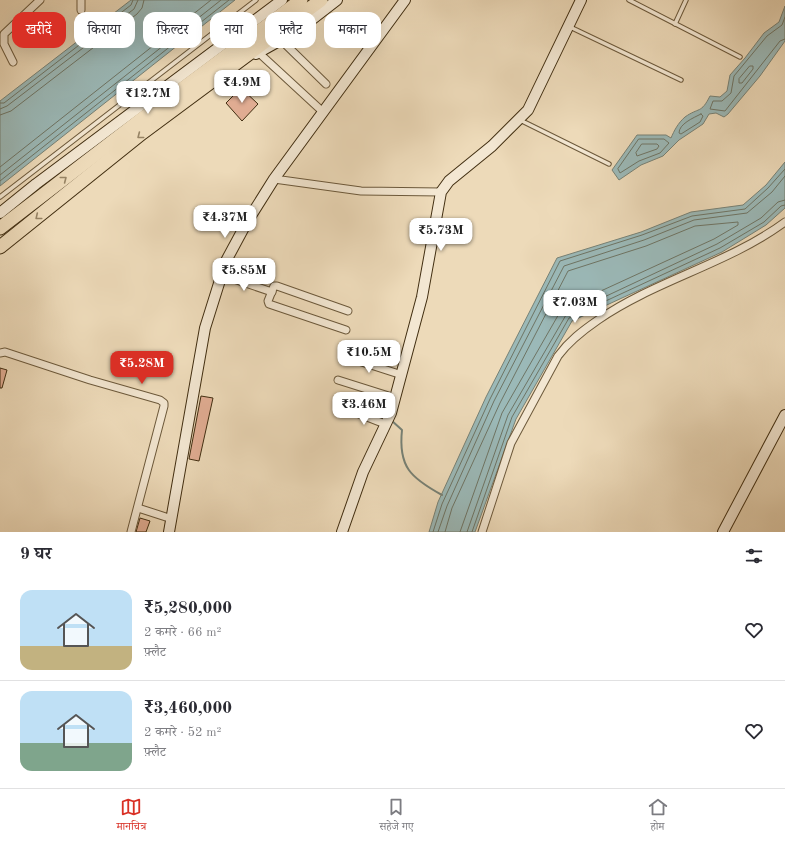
<!DOCTYPE html>
<html lang="hi">
<meta charset="utf-8">
<style>
:root{--surface:#fff;--page:#f2f2f3;--text:#2b2b33;--muted:#7c7c81;--line:#e1e1e2;--accent:#d93025}
body{margin:0;font-family:"Old Standard TT","Noto Serif Devanagari",serif;background:var(--page);color:var(--text);height:100vh;display:flex;flex-direction:column;font-size:15px;white-space:nowrap}
*{box-sizing:border-box;margin:0}
p{font-size:13px;color:var(--muted)}
.icon{flex:none;width:22px;height:22px;fill:none;stroke:currentColor;stroke-width:2;stroke-linecap:round;stroke-linejoin:round}
.map{position:relative;height:532px;overflow:hidden}
.sheet{display:flex;flex-direction:column;background:var(--surface);flex:1}
.sheet>*{flex:none}
.guide{position:absolute;left:12px;top:12px;width:400px;height:36px;display:flex;gap:8px}
.price{position:absolute;translate:-50% -34px;padding:0 9px;border-radius:8px;background:#fff;color:#222;font-size:13px;line-height:26px;filter:drop-shadow(0 1px 2px #0008)}
.price::after{content:'';position:absolute;left:50%;top:24px;width:12px;height:9px;margin-left:-6px;background:inherit;clip-path:polygon(0 0,100% 0,50% 100%)}
.price.selected{background:var(--accent);color:#fff}
ul{padding:0;list-style:none}
li{display:flex;align-items:center;gap:12px;height:100px;padding:0 20px}
li+li{border-top:1px solid var(--line)}
li span{display:grid;place-items:center;flex:none;width:112px;height:80px;border-radius:12px;color:#555}
li>.icon{margin-inline-start:auto}
span .icon{width:48px;height:48px;fill:#fffc;stroke-width:1}
li b{font-size:17px}
h2{display:flex;justify-content:space-between;align-items:center;height:48px;padding:0 20px;font-size:17px}
.tag{padding:0 14px;border-radius:12px;background:var(--surface);box-shadow:0 4px 16px #0002;font-size:14px;line-height:36px}
.tag.selected{background:var(--accent);color:#fff}
.tabs{display:flex;justify-content:space-around;align-items:center;height:56px;border-top:1px solid var(--line);background:var(--surface);font-size:11px;color:var(--muted)}
.tabs a{display:grid;justify-items:center;gap:2px}
.tabs .selected{color:var(--accent)}
.map>svg:first-child{display:block}
.water{fill:#9bb9b8;stroke:#778175}
.lines{fill:none;stroke-linecap:round;stroke-linejoin:round}
.shore{stroke:#6e7464;stroke-width:1}
.stream{stroke:#778175;stroke-width:2}
.building{fill:#e0ac92;stroke:#412e11}
.lane-casing{stroke:#6c593b;stroke-width:5.5}
.street-casing{stroke:#6c593b;stroke-width:9}
.secondary-casing{stroke:#412e11;stroke-width:12}
.highway-casing{stroke:#412e11;stroke-width:15}
.lane{stroke:#f3e7d2;stroke-width:3.5}
.street{stroke:#f3e7d2;stroke-width:7}
.secondary{stroke:#f3e7d2;stroke-width:10}
.highway{stroke:#eddab9;stroke-width:13}
.oneway{stroke:#978465}
</style>
<div class="map">
<svg width="785" height="532" viewBox="0 0 785 532">
<rect width="100%" height="100%" fill="#eddab9"/>
<filter id="stains"><feTurbulence type="fractalNoise" baseFrequency=".005" numOctaves="4"/><feColorMatrix values="0 0 0 0 .2 0 0 0 0 .09 0 0 0 0 .02 0 0 0 .5 -.17"/></filter>
<radialGradient id="worn" r=".72"><stop offset=".6" stop-color="#630" stop-opacity="0"/><stop offset="1" stop-color="#630" stop-opacity=".3"/></radialGradient>
<g class="water">
<polygon points="131,0 235,0 0,186 0,101"/>
<path d="M785 6V41L760 76 728 114 724 117 716 113 709 114 703 124 679 140 663 156 641 165 619 180 612 170 637 135H666L671 138C674 131 678 123 685 117 699 107 701 114 710 96L720 97 727 91 730 75 745 58 764 33 779 22Z"/>
<polygon points="785,162 785,208 766,225 722,252 572,321 516,419 475,532 429,532 438,502 486,397 557,258 641,232 691,212 743,205 766,185"/>
</g>
<g class="lines">
<g class="shore">
<polyline points="785,17 782,25 767,36 734,76 731,93 722,101 713,101 710,109 725,111 780,41 785,39"/>
<polygon points="750,66 753,66 753,69 742,83 739,83 739,79"/>
<polyline points="0,103 4,103 131,5 133,0"/>
<polyline points="0,109 7,106 134,9 138,0"/>
<path d="M701 114 703 116 700 122 681 134 679 133C679 124 693 118 701 114Z"/>
<polyline points="0,115 11,111 137,14 142,8 144,0"/>
<polygon points="639,139 664,139 669,143 660,153 639,161 620,173 618,169"/>
<polygon points="642,144 657,144 659,146 657,149 637,156 636,153"/>
<polyline points="0,167 211,0"/>
<polyline points="0,175 221,0"/>
<polyline points="0,181 229,0"/>
<polyline points="433,532 442,504 490,399 560,261 642,235 692,216 745,209 768,188 785,169"/>
<polyline points="438,532 447,506 494,401 564,266 644,240 694,220 747,213 772,192 785,176"/>
<polyline points="445,532 452,508 500,403 568,271 646,246 695,226 738,222 738,225 714,239 566,307 560,312 502,413 460,532"/>
<polyline points="467,532 508,415 566,315 717,244 761,218 778,202 785,200"/>
<polyline points="472,532 512,417 569,318 720,248 764,222 781,206 785,205"/>
</g>
<path class="stream" d="M391 420 402 430C398 467 411 478 442 495"/>
</g>
<g class="building">
<polygon points="241,88 258,104 242,121 226,103"/>
<polygon points="0,368 7,370 2,388 0,388"/>
<polygon points="201,396 213,398 199,461 189,459"/>
<polygon points="140,518 150,521 146,532 136,532"/>
</g>
<g class="lines">
<defs>
<g id="lane">
<polyline points="629,0 740,57"/>
<polyline points="675,24 686,0"/>
<polyline points="570,27 681,80"/>
<polyline points="520,120 609,164"/>
<polyline points="0,197 256,0"/>
</g>
<g id="street">
<polyline points="81,0 81,10"/>
<polyline points="281,40 326,84"/>
<polyline points="259,53 323,112"/>
<polyline points="13,62 4,44 4,34 40,0"/>
<polyline points="274,179 361,191 441,192"/>
<polyline points="222,275 272,292"/>
<polyline points="346,330 269,304 268,301 274,286 277,286 348,311"/>
<polyline points="0,353 5,352 90,380 160,400 164,403 164,406 131,532"/>
<polyline points="343,356 402,375"/>
<polyline points="338,380 395,398"/>
<polyline points="349,410 385,424"/>
<polyline points="138,508 172,519"/>
<path d="M482 532 511 443 558 356C569 341 582 331 598 320 656 280 728 264 785 222"/>
</g>
<g id="secondary">
<polyline points="256,54 297,31 337,0"/>
<polyline points="0,213 36,184 282,0"/>
<polyline points="169,532 205,328 226,261 247,222 274,179 405,0"/>
<polyline points="342,532 363,472 391,413 422,297 441,192 449,181 492,146 528,110 581,0"/>
<polyline points="723,532 785,415"/>
</g>
<g id="highway">
<polyline points="0,228 143,118 301,0"/>
<polyline points="0,247 142,133 321,0"/>
</g>
</defs>
<use href="#lane" class="lane-casing"/>
<use href="#street" class="street-casing"/>
<use href="#secondary" class="secondary-casing"/>
<use href="#highway" class="highway-casing"/>
<use href="#lane" class="lane"/>
<use href="#street" class="street"/>
<use href="#secondary" class="secondary"/>
<use href="#highway" class="highway"/>
</g>
<defs><path id="oneway-chevron" d="M-2-3.5L2.5 0L-2 3.5" fill="none" stroke-width="1.6" stroke-linecap="round" stroke-linejoin="round"/></defs>
<g class="oneway">
<use href="#oneway-chevron" transform="translate(140 136) rotate(142)"/>
<use href="#oneway-chevron" transform="translate(64 179) rotate(-38)"/>
<use href="#oneway-chevron" transform="translate(38 217) rotate(141)"/>
</g>
<rect width="100%" height="100%" filter="url(#stains)"/>
<rect width="100%" height="100%" fill="url(#worn)"/>
</svg>
<b class="price" style="left:242px;top:104px">₹4.9M</b>
<b class="price" style="left:148px;top:115px">₹12.7M</b>
<b class="price" style="left:225px;top:239px">₹4.37M</b>
<b class="price" style="left:441px;top:252px">₹5.73M</b>
<b class="price" style="left:244px;top:292px">₹5.85M</b>
<b class="price" style="left:575px;top:324px">₹7.03M</b>
<b class="price" style="left:369px;top:374px">₹10.5M</b>
<b class="price selected" style="left:142px;top:385px">₹5.28M</b>
<b class="price" style="left:364px;top:426px">₹3.46M</b>
<div class="guide">
<a class="tag selected">खरीदें</a>
<a class="tag">किराया</a>
<a class="tag">फ़िल्टर</a>
<a class="tag">नया</a>
<a class="tag">फ़्लैट</a>
<a class="tag">मकान</a>
</div>
</div>
<section class="sheet">
<h2>9 घर<svg class="icon" aria-label="filters" viewBox="0 0 24 24"><path d="M4 7h16M4 17h16"/><circle cx="9" cy="7" r="2"/><circle cx="15" cy="17" r="2"/></svg></h2>
<ul>
<li><span style="background:linear-gradient(#bfe0f5 70%,#c2b280 0)"><svg class="icon" aria-label="home" viewBox="0 0 24 24"><path d="M3 11l9-7 9 7M6 9v11h12V9"/></svg></span><div><b>₹5,280,000</b><p>2 कमरे · 66 m²</p><p>फ़्लैट</p></div><svg class="icon" aria-label="heart" viewBox="0 0 24 24"><path d="M12 20l-8-8c-3-5 5-10 8-4 3-6 11-1 8 4z"/></svg></li>
<li><span style="background:linear-gradient(#bfe0f5 65%,#7fa58c 0)"><svg class="icon" aria-label="home" viewBox="0 0 24 24"><path d="M3 11l9-7 9 7M6 9v11h12V9"/></svg></span><div><b>₹3,460,000</b><p>2 कमरे · 52 m²</p><p>फ़्लैट</p></div><svg class="icon" aria-label="heart" viewBox="0 0 24 24"><path d="M12 20l-8-8c-3-5 5-10 8-4 3-6 11-1 8 4z"/></svg></li>
</ul>
</section>
<nav class="tabs">
<a class="selected"><svg class="icon" aria-label="map" viewBox="0 0 24 24"><path d="M3 6l6-2 6 2 6-2v14l-6 2-6-2-6 2zM9 4v14M15 6v14"/></svg>मानचित्र</a>
<a><svg class="icon" aria-label="saved" viewBox="0 0 24 24"><path d="M7 4h10v16l-5-4-5 4z"/></svg>सहेजे गए</a>
<a><svg class="icon" aria-label="home" viewBox="0 0 24 24"><path d="M3 11l9-7 9 7M6 9v11h12V9"/></svg>होम</a>
</nav>
